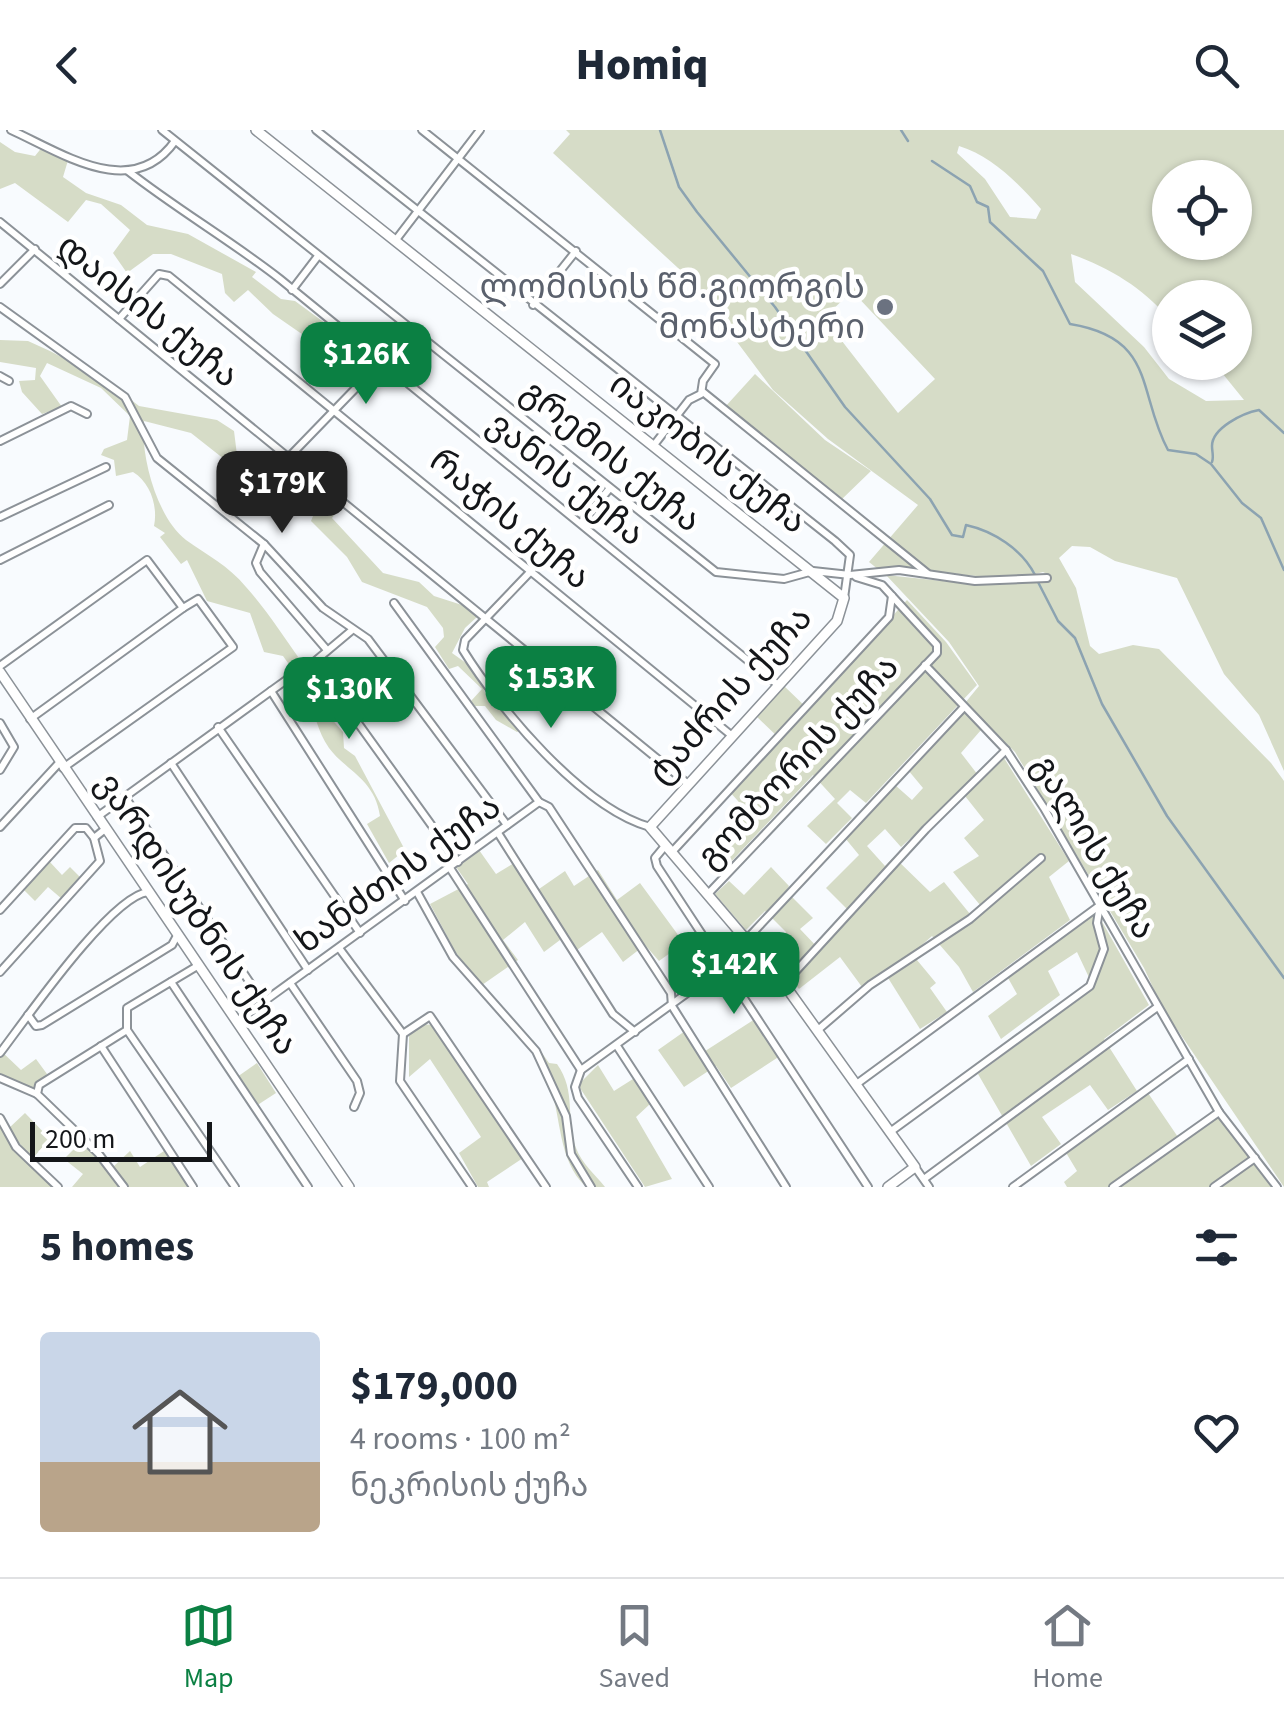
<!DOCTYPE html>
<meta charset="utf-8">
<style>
:root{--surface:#fff;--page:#f2f2f3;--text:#1f2937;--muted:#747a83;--line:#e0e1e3;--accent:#0b8043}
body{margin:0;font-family:"Source Sans 3","Noto Sans Georgian",sans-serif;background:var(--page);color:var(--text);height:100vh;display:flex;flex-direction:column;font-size:38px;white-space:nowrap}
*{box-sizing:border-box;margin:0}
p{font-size:32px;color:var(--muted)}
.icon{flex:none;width:55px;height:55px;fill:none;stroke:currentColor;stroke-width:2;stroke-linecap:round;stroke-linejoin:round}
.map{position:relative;height:1057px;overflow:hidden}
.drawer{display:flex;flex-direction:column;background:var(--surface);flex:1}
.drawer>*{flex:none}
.fabs{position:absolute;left:1152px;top:30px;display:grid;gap:20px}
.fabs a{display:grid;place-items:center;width:100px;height:100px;border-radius:50%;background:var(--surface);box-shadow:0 2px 8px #0004;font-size:50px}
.scale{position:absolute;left:30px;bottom:25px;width:182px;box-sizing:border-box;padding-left:10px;border:5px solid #141619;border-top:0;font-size:28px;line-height:35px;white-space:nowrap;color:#141619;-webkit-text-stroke:8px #fff;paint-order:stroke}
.price{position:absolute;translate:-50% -85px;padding:0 22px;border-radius:20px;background:var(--accent);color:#fff;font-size:32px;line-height:65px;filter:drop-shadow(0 2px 5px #0008)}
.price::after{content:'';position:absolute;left:50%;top:60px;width:30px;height:22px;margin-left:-15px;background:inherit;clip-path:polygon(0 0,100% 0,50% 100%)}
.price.selected{background:#222;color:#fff}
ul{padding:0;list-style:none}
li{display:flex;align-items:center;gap:30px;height:250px;padding:0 40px}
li+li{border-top:2px solid var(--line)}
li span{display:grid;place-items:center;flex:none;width:280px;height:200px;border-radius:10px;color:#555}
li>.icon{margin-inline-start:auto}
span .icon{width:120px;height:120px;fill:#fffc;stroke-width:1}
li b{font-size:42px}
h2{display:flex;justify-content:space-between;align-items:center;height:120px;padding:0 40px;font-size:42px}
header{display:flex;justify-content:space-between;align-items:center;height:130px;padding:0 40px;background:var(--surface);font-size:45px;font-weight:800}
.menu{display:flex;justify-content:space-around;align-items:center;height:140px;border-top:2px solid var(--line);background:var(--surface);font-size:28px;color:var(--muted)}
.menu a{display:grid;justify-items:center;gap:5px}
.menu .selected{color:var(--accent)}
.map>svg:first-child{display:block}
.green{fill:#d6dcc7;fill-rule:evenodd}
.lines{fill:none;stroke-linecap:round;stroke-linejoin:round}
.stream{stroke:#8ca3b1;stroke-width:2.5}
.minor-casing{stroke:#8c9298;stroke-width:10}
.tertiary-casing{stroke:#8c9298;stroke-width:12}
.minor{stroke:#fff;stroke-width:6}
.tertiary{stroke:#fff;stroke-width:9}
.worship-dot{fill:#6b7280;stroke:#fff;stroke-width:4}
.labels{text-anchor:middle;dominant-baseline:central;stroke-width:9;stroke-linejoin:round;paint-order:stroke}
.worship-label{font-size:35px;fill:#5b616d;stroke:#fff;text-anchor:end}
.street-label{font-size:35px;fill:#141619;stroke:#fff}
</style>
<header><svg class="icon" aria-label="back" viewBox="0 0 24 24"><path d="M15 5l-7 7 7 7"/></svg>Homiq<svg class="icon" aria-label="search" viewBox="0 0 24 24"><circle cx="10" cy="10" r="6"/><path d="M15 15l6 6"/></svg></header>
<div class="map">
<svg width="1284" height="1057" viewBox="0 0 1284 1057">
<rect width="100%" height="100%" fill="#f8fbfe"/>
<g class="green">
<path d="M566 0H1284V641L1259 585 1224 544 1177 448 1115 431 1090 417 1072 416 1059 428 1076 458 1090 516 1099 524 1133 515 1159 519 1271 633 1284 651V1057L1162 877 1144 838 1015 622 965 573 979 556 949 512 886 445 980 455 1047 451 1051 446 1043 442C989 458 933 433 879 440L869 432 918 375 828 309 773 260 690 149 553 23 570 4ZM959 16C992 26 1018 53 1041 79L1036 89 1010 87 985 49 957 23ZM1170 48H1235V112H1170ZM1071 124C1112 139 1141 157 1170 189V168H1235V232L1214 233 1244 270 1206 271 1169 249 1144 217 1075 152ZM852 161 935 249 898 283 824 188Z"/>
<polygon points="0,12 15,22 35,26 43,16 69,27 63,47 86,63 121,75 147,95 188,104 256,142 252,147 281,169 295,171 370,226 331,213 322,218 273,184 248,160 234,172 225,163 222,144 171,124 153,124 127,143 113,123 130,100 101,74 86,70 68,92 15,53 0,59"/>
<path d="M0 210 28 211 50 221 107 251 139 276 217 290 234 301 237 325 295 362 327 375 336 370 342 375 332 388 383 443 419 452 434 466 462 475 477 487 465 498 452 523 473 538 487 566 522 599 517 602 496 590 485 576H475L471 571 482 559 458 536 449 539 435 517 444 507 443 498 427 477 362 452 347 427 311 391 315 381 257 355 191 303 144 291C140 325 157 388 186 410 207 425 229 436 246 457 266 479 283 506 301 531L310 533 315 545 301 547 299 552 307 564 320 561 322 568 315 570 343 602 344 618 355 626 405 720 389 733 367 694 380 686C375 649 345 640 329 618 317 601 316 583 306 568 301 559 292 552 286 544L288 533 283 526 264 522 250 483 207 471 187 430 181 434 160 407 165 403 154 396C158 377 151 353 133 342L116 346 114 330 101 325 104 319 127 310 130 286 101 258 47 233 40 246 62 277 42 284 22 262 19 251 35 250 36 238 0 232Z"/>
<polygon points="755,244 825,310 871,341 841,370 725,277"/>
<polygon points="907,470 946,512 977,555 866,673 850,660 837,673 852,688 826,714 807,696 835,669 813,645 725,738 706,720 746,680 729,661 780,609 755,585 783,555 808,579"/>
<polygon points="964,582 981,600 961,623 978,645 901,717 885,699 867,716 885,736 894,727 930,762 944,752 970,784 980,775 953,742 979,726 964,708 984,690 965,666 1004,628 1069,731 1049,747 1070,790 973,862 959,837 932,806 912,824 936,853 930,858 947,882 920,899 885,843 862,857 840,827 799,859 769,824 786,802 765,781 746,800 715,764 729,751 744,765 771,737 789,756 786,761 813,788 800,799 819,819 852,784 826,758 859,725 845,708 895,655 912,670 923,658 908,640"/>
<polygon points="479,720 496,744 519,730 539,759 565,741 574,756 598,740 617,770 640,753 684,813 659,831 645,815 623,832 602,802 577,820 568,804 544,822 525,792 503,810 518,830 482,855 456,823 430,774 468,754 456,737"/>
<polygon points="49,731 62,745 70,737 81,748 62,769 48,757 35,771 23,759"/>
<polygon points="1096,781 1149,875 1104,909 1137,961 1108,980 1090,955 1042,987 1061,1014 1031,1036 978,944 1094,858 1077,822 1048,841 1060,865 1001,909 988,886 1017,864 1008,848"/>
<polygon points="755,889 780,926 731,958 716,936 684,957 658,920 685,901 699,925"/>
<polygon points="422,894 432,895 523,1028 487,1052 489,1057 478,1057 459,1023 481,1007 430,929 409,947 409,906"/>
<path d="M524 910H533L549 933 557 934C577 962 565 989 576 1018 582 1034 595 1044 605 1057H586C557 1029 562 988 549 952 543 938 533 923 524 910Z"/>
<polygon points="0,920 21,940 36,929 47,944 33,959 0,944"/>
<polygon points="257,933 276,963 256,976 237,947"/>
<polygon points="598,935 614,961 633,949 650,974 636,987 672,1049 645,1057 578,955"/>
<polygon points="1148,963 1182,1013 1219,986 1271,1057 1067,1057 1064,1052 1077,1041 1065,1021"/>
<polygon points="25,983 50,1009 32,1029 8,999"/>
<polygon points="0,993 4,1001 55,1057 0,1057"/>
<polygon points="86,1007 113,1037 130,1021 140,1037 164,1021 189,1057 72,1057 83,1044 64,1029"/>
</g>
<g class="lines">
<g class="stream">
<path d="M660 0 679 57 697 82 775 177 845 277 930 369 952 405 963 407 966 395C993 401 1022 419 1035 445"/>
<polyline points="901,0 908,11"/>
<path d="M932 31 970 56 977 72 988 77 990 92 1043 141 1070 194C1157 208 1137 263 1168 320L1196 324 1211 334 1242 373 1261 388 1284 440"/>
<path d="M1212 332C1214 327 1212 322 1212 316 1212 298 1243 283 1259 280L1284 303"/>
<polyline points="1038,452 1058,491 1075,508 1102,574 1167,686 1284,848"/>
</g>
<defs>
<g id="minor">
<path d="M11 0C62 23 132 72 175 11"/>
<polyline points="162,0 716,442 784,449 813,441 850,445 899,440 975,451 1047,448"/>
<polyline points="316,0 835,411 850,425 844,468"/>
<polyline points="422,0 715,234 703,251 701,264 689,270 654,315"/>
<path d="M128 41C178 80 230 110 280 149L778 555"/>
<polyline points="0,92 687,653"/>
<polyline points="395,111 480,0"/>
<polyline points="0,154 35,119"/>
<polyline points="292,160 318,126"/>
<polyline points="533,175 576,121"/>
<polyline points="0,177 125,267 157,328 264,414 323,478 368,509 507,695"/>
<polyline points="119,189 159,144 169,146 731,605"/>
<polyline points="0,246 9,251"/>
<polyline points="703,262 927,443"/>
<polyline points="0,311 71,276 87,284"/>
<polyline points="289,327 413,199"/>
<polyline points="0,387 106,337"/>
<polyline points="581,393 610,358"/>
<polyline points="264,414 256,433 260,442 327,520"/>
<polyline points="0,430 109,375"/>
<path d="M532 440 465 510 463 520C499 578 582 678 650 697"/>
<polyline points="394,473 539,672 549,677 671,863 672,876 786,1057"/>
<polyline points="351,501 314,532 458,732"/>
<polyline points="925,535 1006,620 1044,678 1219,982 1277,1057"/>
<polyline points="0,536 147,430 183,478 198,469 233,517 63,638"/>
<polyline points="271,561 296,543 318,539"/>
<polyline points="30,589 183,478"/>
<polyline points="0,593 14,617 0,640"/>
<polyline points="218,597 360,803"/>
<polyline points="171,633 308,840"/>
<polyline points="125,667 263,872"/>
<polyline points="97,687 271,561 405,771"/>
<polyline points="0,697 59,633"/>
<polyline points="498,703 613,884 635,902"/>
<polyline points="665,716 655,728 657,736 868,1057"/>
<polyline points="672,722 889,487 892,466"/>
<polyline points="450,738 581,940"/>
<polyline points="417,762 453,827 536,921 566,986 571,1024 591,1057"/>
<polyline points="708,764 937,523 937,515 882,455 856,447"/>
<polyline points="0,780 75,698 86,698 94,708 104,700"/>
<polyline points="746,810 964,577"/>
<polyline points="339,818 403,904 400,951 472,1057"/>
<polyline points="0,842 100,731 94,708"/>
<polyline points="171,852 308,1057"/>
<polyline points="290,853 357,951 360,963 354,977"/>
<polyline points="784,854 926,699 1006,620"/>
<polyline points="28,885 36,896 42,895 172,815 178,804"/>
<polyline points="237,891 539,672"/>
<polyline points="819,899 870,855 970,789 1041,728"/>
<polyline points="127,900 235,1057"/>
<polyline points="403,904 430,886 546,1057"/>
<polyline points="101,916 193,1057"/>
<polyline points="617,916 709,1057"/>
<path d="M0 923C26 889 111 766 148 762"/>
<polyline points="0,948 37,964"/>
<polyline points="858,953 1099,776"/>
<polyline points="0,988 16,1017 58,1057"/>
<polyline points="890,1002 1090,856 1104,819 1097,793 1100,775"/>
<polyline points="915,1037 929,1057"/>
<polyline points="924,1049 1156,878"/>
<polyline points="124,1057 98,1023 37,964 39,955 127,900 127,878 199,835"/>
<polyline points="638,1057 578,968 575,957 581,940 723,837"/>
<polyline points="1013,1057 1189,929"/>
<polyline points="1113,1057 1219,982"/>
<polyline points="1214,1057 1255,1028"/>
</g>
<g id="tertiary">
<polyline points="256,0 844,468 837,491 650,697 784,854 915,1037 888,1057"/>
<polyline points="0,542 349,1057"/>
</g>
</defs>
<use href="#minor" class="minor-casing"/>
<use href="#tertiary" class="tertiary-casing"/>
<use href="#minor" class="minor"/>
<use href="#tertiary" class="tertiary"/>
</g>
<circle class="worship-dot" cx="885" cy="177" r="10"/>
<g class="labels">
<g class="worship-label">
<text x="865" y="157">ლომისის წმ.გიორგის<tspan x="865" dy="40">მონასტერი</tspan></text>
</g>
<g class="street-label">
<text transform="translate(148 181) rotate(39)">დაისის ქუჩა</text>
<text transform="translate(708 323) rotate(38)">იაკობის ქუჩა</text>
<text transform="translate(611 326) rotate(39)">გრემის ქუჩა</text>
<text transform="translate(566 349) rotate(39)">ვანის ქუჩა</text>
<text transform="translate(510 389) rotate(40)">რაჭის ქუჩა</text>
<text transform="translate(730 565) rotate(-48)">ტაძრის ქუჩა</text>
<text transform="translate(798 632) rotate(-47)">გომბორის ქუჩა</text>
<text transform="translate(1094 717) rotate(59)">გალის ქუჩა</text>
<text transform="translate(398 744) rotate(-36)">ხანძთის ქუჩა</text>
<text transform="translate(197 784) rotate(56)">ვარდისუბნის ქუჩა</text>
</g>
</g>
</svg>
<div class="fabs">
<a><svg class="icon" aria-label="locate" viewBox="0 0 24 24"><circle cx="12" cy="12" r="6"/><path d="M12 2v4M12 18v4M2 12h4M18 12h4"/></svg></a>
<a><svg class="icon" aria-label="layers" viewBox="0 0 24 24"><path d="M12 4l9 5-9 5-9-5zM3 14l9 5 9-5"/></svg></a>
</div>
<div class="scale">200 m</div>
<b class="price" style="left:366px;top:277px">$126K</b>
<b class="price selected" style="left:282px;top:406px">$179K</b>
<b class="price" style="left:551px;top:601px">$153K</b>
<b class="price" style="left:349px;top:612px">$130K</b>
<b class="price" style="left:734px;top:887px">$142K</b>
</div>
<section class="drawer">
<h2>5 homes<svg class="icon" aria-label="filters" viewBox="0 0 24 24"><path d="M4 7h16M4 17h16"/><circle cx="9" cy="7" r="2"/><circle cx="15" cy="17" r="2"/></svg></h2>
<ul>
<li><span style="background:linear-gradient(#c9d6e8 65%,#b9a48a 0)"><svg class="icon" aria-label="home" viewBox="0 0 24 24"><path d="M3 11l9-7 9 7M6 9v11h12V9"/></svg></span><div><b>$179,000</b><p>4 rooms · 100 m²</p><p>ნეკრისის ქუჩა</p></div><svg class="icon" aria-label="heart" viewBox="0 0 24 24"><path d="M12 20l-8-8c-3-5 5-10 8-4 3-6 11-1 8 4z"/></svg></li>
</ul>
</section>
<nav class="menu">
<a class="selected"><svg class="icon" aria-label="map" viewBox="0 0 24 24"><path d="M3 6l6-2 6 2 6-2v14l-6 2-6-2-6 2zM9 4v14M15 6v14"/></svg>Map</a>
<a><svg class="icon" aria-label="saved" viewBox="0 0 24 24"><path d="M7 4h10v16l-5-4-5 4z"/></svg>Saved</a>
<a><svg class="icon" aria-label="home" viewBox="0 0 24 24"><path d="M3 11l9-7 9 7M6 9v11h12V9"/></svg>Home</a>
</nav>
